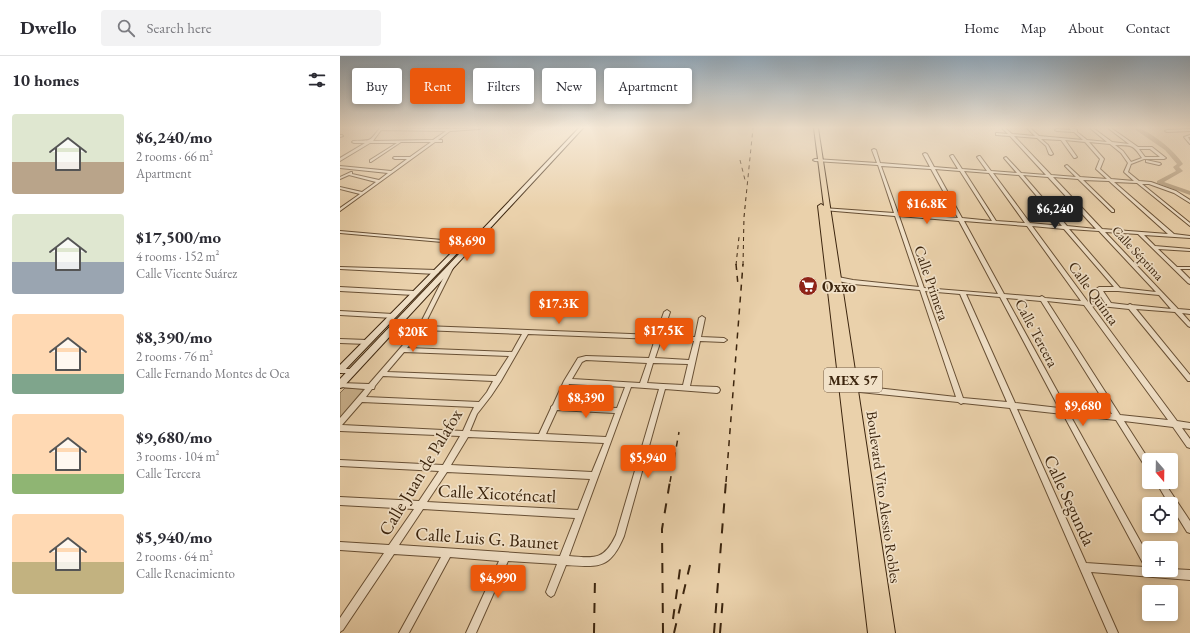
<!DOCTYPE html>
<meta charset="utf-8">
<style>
:root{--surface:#fff;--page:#f2f2f3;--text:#2b2b33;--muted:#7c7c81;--line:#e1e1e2;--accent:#ea580c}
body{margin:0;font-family:"EB Garamond",serif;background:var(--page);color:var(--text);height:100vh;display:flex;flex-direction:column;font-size:15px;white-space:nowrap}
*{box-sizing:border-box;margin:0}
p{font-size:13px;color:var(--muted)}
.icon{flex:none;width:22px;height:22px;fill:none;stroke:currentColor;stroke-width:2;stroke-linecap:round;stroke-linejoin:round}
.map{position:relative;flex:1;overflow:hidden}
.side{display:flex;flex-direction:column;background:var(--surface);width:340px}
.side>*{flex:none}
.top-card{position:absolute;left:12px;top:12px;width:380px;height:36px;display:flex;gap:8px}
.needle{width:26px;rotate:160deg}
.tools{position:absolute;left:802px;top:397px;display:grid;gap:8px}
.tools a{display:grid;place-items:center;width:36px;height:36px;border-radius:4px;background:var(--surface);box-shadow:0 2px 6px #0003;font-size:20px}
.price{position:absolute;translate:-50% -34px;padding:0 9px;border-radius:4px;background:var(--accent);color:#fff;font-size:13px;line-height:26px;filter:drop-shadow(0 1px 2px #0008)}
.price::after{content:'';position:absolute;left:50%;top:24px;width:12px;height:9px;margin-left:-6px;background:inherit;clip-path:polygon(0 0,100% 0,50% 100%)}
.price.selected{background:#222;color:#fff}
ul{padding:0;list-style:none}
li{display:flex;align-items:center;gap:12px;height:100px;padding:0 12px}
li span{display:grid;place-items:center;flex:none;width:112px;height:80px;border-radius:4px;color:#555}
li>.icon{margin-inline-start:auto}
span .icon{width:48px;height:48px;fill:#fffc;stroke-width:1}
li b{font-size:17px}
h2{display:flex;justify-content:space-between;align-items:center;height:48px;padding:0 12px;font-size:17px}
.tag{padding:0 14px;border-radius:4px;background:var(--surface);box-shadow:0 2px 6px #0003;font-size:14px;line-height:36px}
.tag.selected{background:var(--accent);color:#fff}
header{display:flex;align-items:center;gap:24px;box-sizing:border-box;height:56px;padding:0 20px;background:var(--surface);border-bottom:1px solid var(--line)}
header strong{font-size:19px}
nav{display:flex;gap:22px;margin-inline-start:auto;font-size:14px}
.search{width:280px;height:36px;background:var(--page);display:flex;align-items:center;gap:10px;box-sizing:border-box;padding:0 14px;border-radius:4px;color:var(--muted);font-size:15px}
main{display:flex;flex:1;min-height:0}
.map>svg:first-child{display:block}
.green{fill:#ccb490;stroke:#846c4f}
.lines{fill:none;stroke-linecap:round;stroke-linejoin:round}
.river{fill:#af9776;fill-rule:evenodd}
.street-casing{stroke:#685035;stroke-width:2}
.secondary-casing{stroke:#3c250e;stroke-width:2}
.primary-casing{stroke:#3c250e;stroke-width:2}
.street{fill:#f1e1c8;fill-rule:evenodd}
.secondary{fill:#f1e1c8;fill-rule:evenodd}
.primary{fill:#ead1ab;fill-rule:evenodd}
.rail-far2{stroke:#3c250e;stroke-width:1;stroke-dasharray:4 4;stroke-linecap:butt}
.rail-far1{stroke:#3c250e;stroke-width:1.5;stroke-dasharray:6 6;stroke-linecap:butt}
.rail{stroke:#3c250e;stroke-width:2;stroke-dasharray:10 10;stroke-linecap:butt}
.labels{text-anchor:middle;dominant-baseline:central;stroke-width:3.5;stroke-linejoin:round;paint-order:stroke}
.far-street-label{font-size:13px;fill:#3c250e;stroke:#f1e1c8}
.shield{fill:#f1e1c8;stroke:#725d46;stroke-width:1}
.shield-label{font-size:14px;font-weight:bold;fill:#3c250e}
.street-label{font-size:15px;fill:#3c250e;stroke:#f1e1c8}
.poi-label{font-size:15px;font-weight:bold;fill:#3c250e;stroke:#f1e1c8;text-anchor:start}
.near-street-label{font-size:18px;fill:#3c250e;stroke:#f1e1c8}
</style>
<header>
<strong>Dwello</strong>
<div class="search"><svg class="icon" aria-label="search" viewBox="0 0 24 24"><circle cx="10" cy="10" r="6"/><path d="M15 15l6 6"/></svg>Search here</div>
<nav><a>Home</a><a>Map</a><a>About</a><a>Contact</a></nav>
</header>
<main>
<section class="side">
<h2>10 homes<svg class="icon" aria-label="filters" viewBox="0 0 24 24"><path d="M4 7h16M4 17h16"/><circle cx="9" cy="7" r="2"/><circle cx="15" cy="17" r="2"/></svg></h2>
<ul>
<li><span style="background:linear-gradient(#dfe7d0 60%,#b9a48a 0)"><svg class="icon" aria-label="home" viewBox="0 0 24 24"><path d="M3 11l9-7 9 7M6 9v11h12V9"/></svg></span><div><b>$6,240/mo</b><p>2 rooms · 66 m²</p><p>Apartment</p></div></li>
<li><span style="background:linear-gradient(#dfe7d0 60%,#9aa5b1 0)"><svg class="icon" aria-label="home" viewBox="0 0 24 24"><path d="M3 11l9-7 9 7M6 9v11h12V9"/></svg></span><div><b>$17,500/mo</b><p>4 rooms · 152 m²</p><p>Calle Vicente Suárez</p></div></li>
<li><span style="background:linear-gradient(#ffd9b3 75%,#7fa58c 0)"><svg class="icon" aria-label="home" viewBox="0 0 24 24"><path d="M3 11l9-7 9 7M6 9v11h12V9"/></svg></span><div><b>$8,390/mo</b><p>2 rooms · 76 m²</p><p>Calle Fernando Montes de Oca</p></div></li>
<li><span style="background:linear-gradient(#ffd9b3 75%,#8fb573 0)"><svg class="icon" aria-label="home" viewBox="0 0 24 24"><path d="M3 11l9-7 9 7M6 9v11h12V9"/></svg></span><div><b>$9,680/mo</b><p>3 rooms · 104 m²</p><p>Calle Tercera</p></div></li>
<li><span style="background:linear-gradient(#ffd9b3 60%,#c2b280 0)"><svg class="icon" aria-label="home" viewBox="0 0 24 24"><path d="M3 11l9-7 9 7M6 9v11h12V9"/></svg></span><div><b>$5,940/mo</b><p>2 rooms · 64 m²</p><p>Calle Renacimiento</p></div></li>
</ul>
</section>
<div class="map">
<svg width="850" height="577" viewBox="0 0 850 577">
<rect width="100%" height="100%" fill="#ead1ab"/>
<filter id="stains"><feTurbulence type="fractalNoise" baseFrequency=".005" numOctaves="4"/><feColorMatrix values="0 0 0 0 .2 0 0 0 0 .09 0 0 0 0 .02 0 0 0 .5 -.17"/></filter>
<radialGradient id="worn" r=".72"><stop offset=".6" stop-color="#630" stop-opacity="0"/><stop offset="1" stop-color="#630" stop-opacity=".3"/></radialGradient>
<polygon class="green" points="5,332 26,333 0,363 0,337"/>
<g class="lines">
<path class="river" d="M793 72C806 70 836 96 843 108L839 111 843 115 824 126 850 135V139L817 127V125L836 115 833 111 837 108 825 94Z"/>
<defs>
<g id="street">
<path d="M40 72 108 73 113 72V73L141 72 139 73 110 75 98 84H102V86H95L0 155V152L20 138 0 133V131L22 136 36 126 9 119 0 123V121L11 116H12V118L39 124 48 117 0 112V110L51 115 67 103H55L53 102 54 101H70L91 86H61L31 106H30V104L57 87H30L0 105V102L25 87H14L12 86 13 85C32 84 28 87 40 72ZM41 74 106 75 93 84 33 85Z"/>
<path d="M662 72H665L672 78 695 80 687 72H690L699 80 743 84 734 76 717 75 715 74 717 73 731 74 729 72H732L737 74V76L747 84 767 86 750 72H753L772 86 789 88 768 72H771L798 91H812L826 102 824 103H804L791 108 788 116 799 125 811 126 836 135 850 144V147L834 137 809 128H802L850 167V170L797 127 774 126 834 178 850 180V182L804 179 815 190 850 193V195L818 193 837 211H850V213H840L850 223V228L848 227 798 178 765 176 838 253 850 254V258L842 257 850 266V271L848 270 835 256 796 253 850 319V325H848L789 253 751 249 837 365 850 367V373L842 372 850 383V392L847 391 833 371 784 365 809 404V413L806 412 776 364 730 359 809 501V514H831V513L850 514V524L751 516 778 577H768L670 352 623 347 621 348 618 346 510 335 508 334 507 332 508 330 510 329 616 341 580 234 513 228 493 224 490 222 493 220 513 224 579 231 555 160 483 154 481 153 483 152 554 157 538 109 475 105 473 104 475 103 537 107 532 94 534 93 536 94 540 107 590 111 583 98 585 97 587 98 594 111 618 113 610 100 612 99H613L622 113 647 115 637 101 639 100H640L651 115 677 117 664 102 666 101 681 117 706 119 670 80 656 79V77H657L668 78ZM674 80 697 82 706 90 709 98 711 99 713 98 708 89 701 83 721 84 734 102H735L737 101 725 84 745 86 760 103 756 113 767 123 740 121 727 109 725 110 736 121 711 119ZM749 86 770 88 781 97 788 107 784 116 794 125 771 123 760 113 764 103ZM775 89C791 90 792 87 802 102L791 106 783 95ZM799 93H810L820 101H805ZM541 110 591 113 618 162 558 157ZM595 113 620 115 652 165 622 162ZM624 115 649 117 685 167 656 165ZM653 117 679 119 722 170 690 167ZM683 119 708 121 756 173 727 170ZM713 121 738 123 772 156H774V154L743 124 769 125 828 178 762 173ZM559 160 619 165 658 238 584 232ZM624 165 687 170 741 245 705 242 702 240 700 241 664 238ZM692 170 724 173 774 231H759L756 233 765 247 748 246ZM729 173 759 175 816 236 780 232ZM585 235 620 238 667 346 623 342ZM763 235H778L819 239 831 253 792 249 790 248 788 249 771 247ZM626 238 660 241 719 352 675 347ZM666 242 701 245 772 358 727 353ZM707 245 744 249 828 364 780 359ZM677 353 723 358 805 511 746 507Z"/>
<polygon points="850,73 850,75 827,76 825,75 827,74"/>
<polygon points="0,79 2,79 3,80 0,81"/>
<polygon points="850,79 850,81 848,81 850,85 850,88 844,81"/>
<polygon points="806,104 820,107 821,108 819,109 806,106"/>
<polygon points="0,175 125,186 127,187 125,188 0,177"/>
<path d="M110 209H112L114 210 84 270 316 279 324 256 327 254 330 256 322 280 355 281 359 262 362 260 365 262 361 281 384 282 387 284 384 286 360 285 350 330 377 331 379 332 380 334 379 336 377 337 325 333 284 480C270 514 258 511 226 509L214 539 211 541 208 539 206 536 217 508 168 505 136 577H126L159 505 110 501 69 577H59L101 501 54 498 3 574 0 576V562L44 497 0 494V486L49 489 74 453 0 449V441L79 445 99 415 0 410V404L103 409 120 380 0 375V362L25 333 0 331V327L29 328 76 274 54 273 51 271 52 270H79ZM82 274 182 278 172 296 67 292ZM188 278 315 283 309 302 246 300 238 302 224 325 213 349 211 351V352L199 378 130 375 137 358 151 340 161 325ZM321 284 354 285 349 304 315 302ZM64 296 169 300 156 320 47 316ZM246 304 307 307 300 327 232 323 242 306ZM313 307 348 308 343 329 323 328 307 327ZM43 320 153 325 147 336 139 346 26 341 32 333H34L35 330ZM229 328 285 331 277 352 219 349ZM291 331 319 333 276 479C264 505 254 502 229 500ZM22 346 134 351 131 357 123 375 2 369ZM217 354 275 357 266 381 206 378ZM128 381 264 387 252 416 111 409ZM107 416 250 423 238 454 87 446ZM83 453 235 462 220 500 59 489Z"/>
<polygon points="0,211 96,214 99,216 96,218 0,213"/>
<polygon points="0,231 74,235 77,237 74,239 0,235"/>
<polygon points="0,255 53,258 56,260 53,262 0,259"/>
<polygon points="0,283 27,284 30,286 27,288 0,287"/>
<polygon points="0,313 15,313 16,315 15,317 0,317"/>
<polygon points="816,426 824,426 850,465 850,477 847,476 831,450 831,448 829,448"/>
</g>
<g id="secondary">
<polygon points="239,72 243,72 3,331 0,332 0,323"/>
<polygon points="123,186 126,188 125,189 3,316 0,317 0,309 121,187"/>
</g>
<polygon id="primary" points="474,72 478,72 555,577 528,577 478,150 481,148 484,150"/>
</defs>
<use href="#street" class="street-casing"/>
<use href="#secondary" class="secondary-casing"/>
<use href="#primary" class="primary-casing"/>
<use href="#street" class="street"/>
<use href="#secondary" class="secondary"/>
<use href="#primary" class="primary"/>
<g class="rail-far2">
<polyline points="400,104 405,124"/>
<polyline points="396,209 399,181"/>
<polyline points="403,209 404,161 413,72"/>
</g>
<g class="rail-far1">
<polyline points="396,208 398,229"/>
<polyline points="330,426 339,376"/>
<polyline points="386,426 403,208"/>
</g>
<g class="rail">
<polyline points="333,563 340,513"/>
<polyline points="254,577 255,521"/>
<polyline points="323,577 322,473 330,425"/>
<polyline points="334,577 350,509"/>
<polyline points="374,577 386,425"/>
<polyline points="380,577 383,541"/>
</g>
</g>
<linearGradient id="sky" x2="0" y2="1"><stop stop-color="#91a8ba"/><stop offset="0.47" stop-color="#f6ead9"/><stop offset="1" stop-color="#f6ead9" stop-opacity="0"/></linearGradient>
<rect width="850" height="152" fill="url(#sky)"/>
<defs>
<symbol id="supermarket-disc" viewBox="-11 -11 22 22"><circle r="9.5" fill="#8f2418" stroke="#f1e1c8"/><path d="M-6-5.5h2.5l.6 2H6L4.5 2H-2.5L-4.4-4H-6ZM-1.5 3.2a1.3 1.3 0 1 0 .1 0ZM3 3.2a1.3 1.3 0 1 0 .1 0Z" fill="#fff"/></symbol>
</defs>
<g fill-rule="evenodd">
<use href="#supermarket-disc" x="457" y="219" width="22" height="22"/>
</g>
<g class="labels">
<g class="far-street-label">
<text transform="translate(798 197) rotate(47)">Calle Séptima</text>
</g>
<rect class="shield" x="484" y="312" width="58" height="24" rx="3"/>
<g class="shield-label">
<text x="513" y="324">MEX 57</text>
</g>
<g class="street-label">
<text transform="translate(592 227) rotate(71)">Calle Primera</text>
<text transform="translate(754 237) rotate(54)">Calle Quinta</text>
<text transform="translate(697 277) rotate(62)">Calle Tercera</text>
<text transform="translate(544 441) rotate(82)">Boulevard Vito Alessio Robles</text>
</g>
<g class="poi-label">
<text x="482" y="230">Oxxo</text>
</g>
<g class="near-street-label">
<text transform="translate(80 416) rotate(-59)">Calle Juan de Palafox</text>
<text transform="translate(157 437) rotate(3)">Calle Xicoténcatl</text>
<text transform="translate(730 444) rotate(65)">Calle Segunda</text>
<text transform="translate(147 482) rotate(4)">Calle Luis G. Baunet</text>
</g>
</g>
<rect width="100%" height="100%" filter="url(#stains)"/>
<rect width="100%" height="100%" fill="url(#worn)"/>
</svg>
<div class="tools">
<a><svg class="needle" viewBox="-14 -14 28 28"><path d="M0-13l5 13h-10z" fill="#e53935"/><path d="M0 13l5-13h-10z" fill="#7c7c81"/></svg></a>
<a><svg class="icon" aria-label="locate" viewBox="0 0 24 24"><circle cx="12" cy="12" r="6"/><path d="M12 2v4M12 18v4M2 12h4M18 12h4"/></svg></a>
<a>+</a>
<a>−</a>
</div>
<b class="price" style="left:587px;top:169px">$16.8K</b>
<b class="price selected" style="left:715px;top:174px">$6,240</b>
<b class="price" style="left:127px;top:206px">$8,690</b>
<b class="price" style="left:219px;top:269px">$17.3K</b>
<b class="price" style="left:324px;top:296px">$17.5K</b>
<b class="price" style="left:73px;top:297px">$20K</b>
<b class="price" style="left:246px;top:363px">$8,390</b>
<b class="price" style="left:743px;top:371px">$9,680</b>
<b class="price" style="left:308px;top:423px">$5,940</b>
<b class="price" style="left:158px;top:543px">$4,990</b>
<div class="top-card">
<a class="tag">Buy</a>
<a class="tag selected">Rent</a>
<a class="tag">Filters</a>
<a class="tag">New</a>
<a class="tag">Apartment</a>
</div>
</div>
</main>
